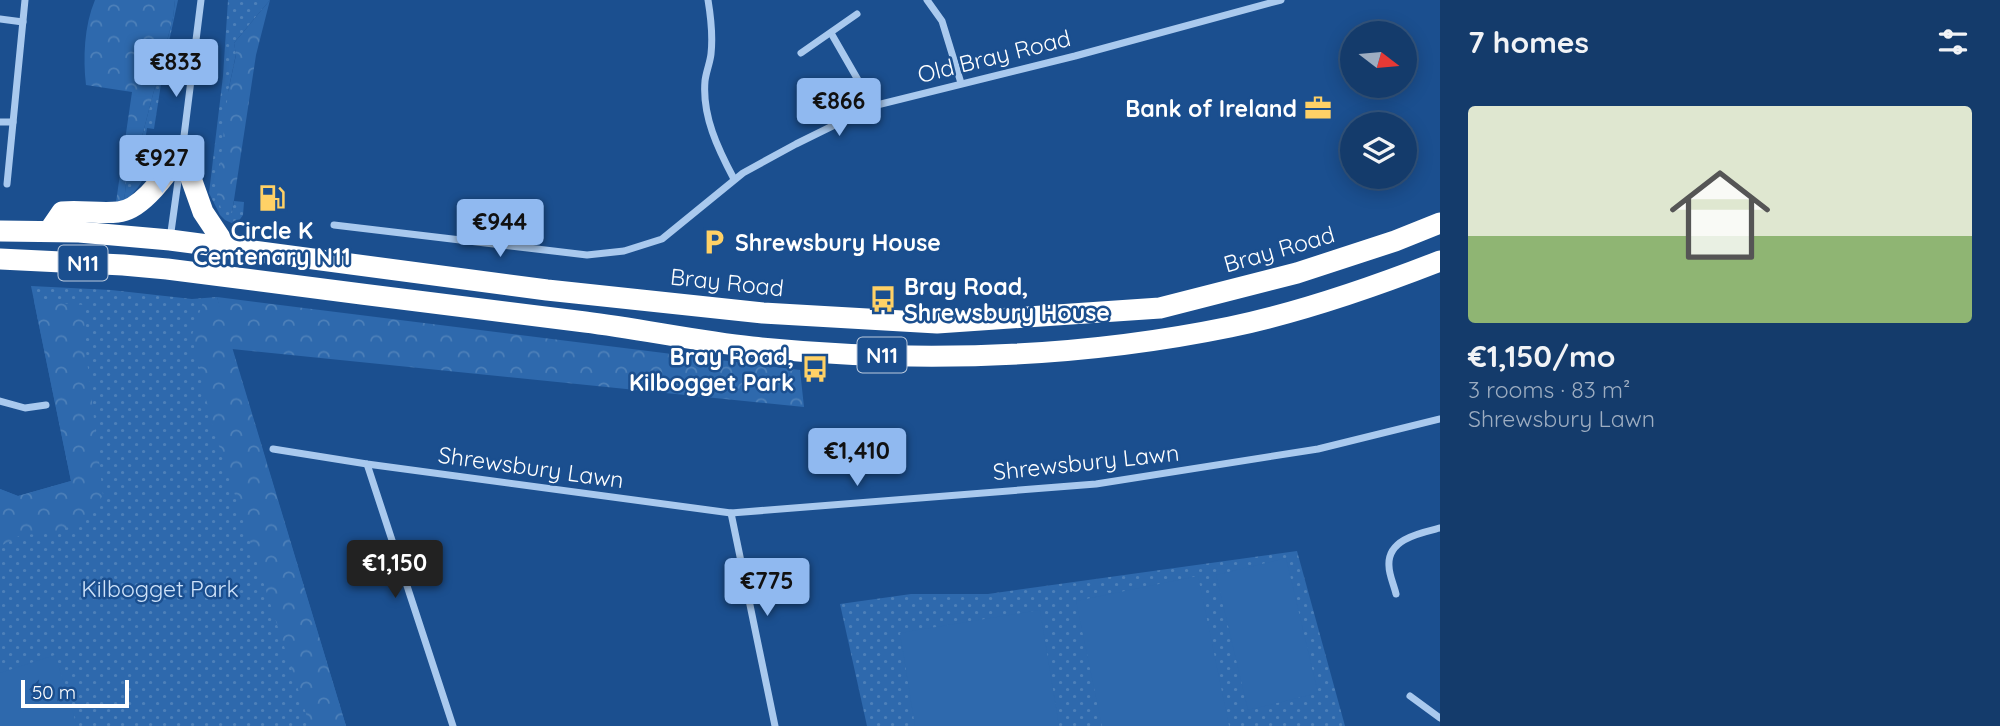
<!DOCTYPE html>
<meta charset="utf-8">
<style>
:root{--surface:#143b6b;--page:#1d4271;--text:#f1f3f6;--muted:#9dadc1;--line:#33557e;--accent:#90b9f0}
body{margin:0;font-family:Quicksand,sans-serif;background:var(--page);color:var(--text);height:100vh;display:flex;flex-direction:column;font-size:26px;white-space:nowrap}
*{box-sizing:border-box;margin:0}
p{font-size:23px;color:var(--muted)}
.icon{flex:none;width:38px;height:38px;fill:none;stroke:currentColor;stroke-width:2;stroke-linecap:round;stroke-linejoin:round}
.map{position:relative;flex:1;overflow:hidden}
.drawer{display:flex;flex-direction:column;background:var(--surface);width:560px}
.drawer>*{flex:none}
.needle{width:46px;rotate:106deg}
.buttons{position:absolute;left:1340px;top:21px;display:grid;gap:14px}
.buttons a{display:grid;place-items:center;width:77px;height:77px;border-radius:50%;background:var(--surface);box-shadow:0 4px 18px #0003,0 0 0 2px var(--line);font-size:35px}
.scale{position:absolute;left:21px;bottom:18px;width:108px;box-sizing:border-box;padding-left:7px;border:4px solid #fff;border-top:0;font-size:19px;line-height:24px;white-space:nowrap;color:#fff;-webkit-text-stroke:5px #1b4f8f;paint-order:stroke}
.price{position:absolute;translate:-50% -60px;padding:0 16px;border-radius:7px;background:var(--accent);color:#111;font-size:23px;line-height:46px;filter:drop-shadow(0 2px 4px #0008)}
.price::after{content:'';position:absolute;left:50%;top:42px;width:21px;height:16px;margin-left:-10px;background:inherit;clip-path:polygon(0 0,100% 0,50% 100%)}
.price.current{background:#222;color:#fff}
ul{padding:0;list-style:none}
li{display:grid;align-content:center;gap:14px;height:371px;padding:0 28px}
li span{display:grid;place-items:center;height:217px;border-radius:7px;color:#555}
li>.icon{margin-inline-start:auto}
span .icon{width:126px;height:126px;fill:#fffc;stroke-width:1}
li b{font-size:30px}
h2{display:flex;justify-content:space-between;align-items:center;height:84px;padding:0 28px;font-size:30px}
main{display:flex;flex:1;min-height:0}
.map>svg:first-child{display:block}
.green{fill:url(#green-dots)}
.forest{fill:url(#forest-crowns)}
.pitch{fill:#2e69ad}
.lines{fill:none;stroke-linecap:round;stroke-linejoin:round}
.street{stroke:#a9c9ee;stroke-width:7}
.highway{stroke:#fff;stroke-width:21}
.labels{text-anchor:middle;dominant-baseline:central;stroke-width:5;stroke-linejoin:round;paint-order:stroke}
.shield{fill:#1b4f8f;stroke:#bbcadd;stroke-width:2}
.shield-label{font-size:21px;font-weight:bold;fill:#fff}
.street-label{font-size:23px;fill:#fff;stroke:#1b4f8f}
.poi-label{font-size:23px;font-weight:bold;fill:#fff;stroke:#1b4f8f;text-anchor:end}
.park-label{font-size:23px;fill:#cfe3fa;stroke:#1b4f8f}
</style>
<main>
<div class="map">
<svg width="1440" height="726" viewBox="0 0 1440 726">
<defs>
<pattern id="green-dots" width="8" height="8" patternUnits="userSpaceOnUse" patternTransform="scale(1.75)"><rect width="8" height="8" fill="#2e69ad"/><path d="M2 2h.1M6 6h.1" fill="none" stroke="#4d80b9" stroke-width="1.8" stroke-linecap="round"/></pattern>
<pattern id="forest-crowns" width="20" height="18" patternUnits="userSpaceOnUse" patternTransform="scale(1.75)"><rect width="20" height="18" fill="#2e69ad"/><path d="M2 6a3 3 0 1 1 6 0M12 15a3 3 0 1 1 6 0" fill="none" stroke="#4d80b9"/></pattern>
</defs>
<rect width="100%" height="100%" fill="#1b4f8f"/>
<g class="green">
<path d="M175 0H178L164 65 154 129 147 128 144 148 151 150C147 175 143 185 124 202L127 175 140 144 173 18Z"/>
<polygon points="228,0 270,0 234,43 236,54 228,92 232,212 234,201 244,202 243,215 236,225 225,220 220,215 209,193 223,76"/>
<polygon points="31,286 111,290 192,299 217,297 346,726 0,726 0,489 18,496 71,481"/>
<polygon points="1297,551 1345,726 867,726 840,604 911,594 988,594"/>
</g>
<g class="forest">
<path d="M95 0H175L173 18 140 144 127 175 124 202H116L132 92 86 85C83 58 84 26 95 0Z"/>
<polygon points="270,0 256,55 232,213 221,208 217,196 228,92 236,55 234,43"/>
<polygon points="217,297 800,370 804,407 232,349 346,726 310,726 209,415 192,335 204,299 216,298 220,310"/>
<path d="M34 301 84 305 85 343 103 495C88 519 76 527 47 533 38 535 28 533 19 536 12 539 9 544 0 545V489L18 496 71 481Z"/>
</g>
<g class="pitch">
<polygon points="1286,558 1318,693 1248,710 1216,575"/>
<polygon points="1198,576 1229,726 1102,726 1076,601"/>
<polygon points="1040,610 1059,726 915,726 900,633"/>
<polygon points="55,655 77,726 0,726 0,673"/>
</g>
<g class="lines">
<g class="street">
<path d="M708 0C711 18 713 36 711 54 710 63 706 72 705 81 702 116 718 149 734 179"/>
<polyline points="927,0 942,21 961,83"/>
<polyline points="0,19 23,22"/>
<polyline points="831,33 873,106"/>
<polyline points="801,53 857,14"/>
<polyline points="0,122 13,122"/>
<polyline points="182,152 201,0"/>
<polyline points="7,184 25,0"/>
<polyline points="334,225 587,255 624,251 662,239 743,173 796,144 873,106 1075,56 1281,0"/>
<polyline points="170,239 180,167"/>
<polyline points="0,401 25,408 46,405"/>
<polyline points="273,449 367,464 731,513 1096,484 1318,449 1440,419"/>
<polyline points="367,464 453,726"/>
<polyline points="731,513 775,726"/>
<path d="M1396 594C1394 585 1389 575 1389 566 1387 539 1420 533 1440 528"/>
<polyline points="1410,696 1440,718"/>
</g>
<g class="highway">
<polyline points="182,153 203,212 227,248"/>
<polyline points="0,231 79,232 170,240 547,290 763,313 937,323 1160,308 1297,273 1395,241 1440,223"/>
<path d="M49 231 62 212C81 210 99 214 118 212 143 210 167 172 182 153"/>
<path d="M0 259 123 265 167 269C306 287 446 305 585 322 641 329 696 341 752 347 910 363 1074 359 1230 327 1302 312 1371 288 1440 261"/>
</g>
</g>
<defs>
<symbol id="office-bare" viewBox="-9 -9 18 18"><path d="M-6-3h4V-5.5h4V-3h4V5H-6ZM-1-4.5V-3h2v-1.5ZM-6 0V1H6V0Z" fill="#ffd166" stroke="#1b4f8f" stroke-width="2.5" paint-order="stroke"/></symbol>
<symbol id="fuel-bare" viewBox="-9 -9 18 18"><path d="M-5.5-6h7V0h2V4h1.3V-2.5L3-4.5l.8-.8L6-3V5H2.5V1h-1V6h-7ZM-4.2-4.7v3.2H.2V-4.7Z" fill="#ffd166" stroke="#1b4f8f" stroke-width="2.5" paint-order="stroke"/></symbol>
<symbol id="parking-bare" viewBox="-9 -9 18 18"><path d="M-3.5-5.5H1a3.5 3.5 0 0 1 0 7H-1V5.5H-3.5ZM-1-3.4V-.6H.8a1.4 1.4 0 0 0 0-2.8Z" fill="#ffd166" stroke="#1b4f8f" stroke-width="2.5" paint-order="stroke"/></symbol>
<symbol id="bus-bare" viewBox="-9 -9 18 18"><path d="M-5-6H5V4H4V6H2V4H-2V6H-4V4H-5ZM-3.5-4V0h7V-4ZM-3.5 1.2v1.5H-2V1.2ZM2 1.2v1.5H3.5V1.2Z" fill="#ffd166" stroke="#1b4f8f" stroke-width="2.5" paint-order="stroke"/></symbol>
</defs>
<g fill-rule="evenodd">
<use href="#office-bare" x="1299" y="89" width="38" height="38"/>
<use href="#fuel-bare" x="253" y="179" width="38" height="38"/>
<use href="#parking-bare" x="695" y="223" width="38" height="38"/>
<use href="#bus-bare" x="864" y="280" width="38" height="38"/>
<use href="#bus-bare" x="796" y="350" width="38" height="38"/>
</g>
<g class="labels">
<g class="shield">
<rect x="58.5" y="245.5" width="49" height="35" rx="5"/>
<rect x="857.5" y="337.5" width="49" height="35" rx="5"/>
</g>
<g class="shield-label">
<text x="83" y="263">N11</text>
<text x="882" y="355">N11</text>
</g>
<g class="street-label">
<text transform="translate(994 56) rotate(-14)">Old Bray Road</text>
<text transform="translate(1279 249) rotate(-16)">Bray Road</text>
<text transform="translate(727 282) rotate(6)">Bray Road</text>
<text transform="translate(1086 462) rotate(-6)">Shrewsbury Lawn</text>
<text transform="translate(531 467) rotate(8)">Shrewsbury Lawn</text>
</g>
<g class="poi-label">
<text x="1297" y="108">Bank of Ireland</text>
<text x="272" y="230" text-anchor="middle">Circle K<tspan x="272" dy="26">Centenary N11</tspan></text>
<text x="735" y="242" text-anchor="start">Shrewsbury House</text>
<text x="904" y="286" text-anchor="start">Bray Road,<tspan x="904" dy="26">Shrewsbury House</tspan></text>
<text x="794" y="356">Bray Road,<tspan x="794" dy="26">Kilbogget Park</tspan></text>
</g>
<g class="park-label">
<text x="160" y="588">Kilbogget Park</text>
</g>
</g>
</svg>
<div class="buttons">
<a><svg class="needle" viewBox="-14 -14 28 28"><path d="M0-13l5 13h-10z" fill="#e53935"/><path d="M0 13l5-13h-10z" fill="#9dadc1"/></svg></a>
<a><svg class="icon" aria-label="layers" viewBox="0 0 24 24"><path d="M12 4l9 5-9 5-9-5zM3 14l9 5 9-5"/></svg></a>
</div>
<div class="scale">50 m</div>
<b class="price" style="left:176px;top:99px">€833</b>
<b class="price" style="left:839px;top:138px">€866</b>
<b class="price" style="left:162px;top:195px">€927</b>
<b class="price" style="left:500px;top:259px">€944</b>
<b class="price" style="left:857px;top:488px">€1,410</b>
<b class="price current" style="left:395px;top:600px">€1,150</b>
<b class="price" style="left:767px;top:618px">€775</b>
</div>
<section class="drawer">
<h2>7 homes<svg class="icon" aria-label="filters" viewBox="0 0 24 24"><path d="M4 7h16M4 17h16"/><circle cx="9" cy="7" r="2"/><circle cx="15" cy="17" r="2"/></svg></h2>
<ul>
<li><span style="background:linear-gradient(#dfe7d0 60%,#8fb573 0)"><svg class="icon" aria-label="home" viewBox="0 0 24 24"><path d="M3 11l9-7 9 7M6 9v11h12V9"/></svg></span><div><b>€1,150/mo</b><p>3 rooms · 83 m²</p><p>Shrewsbury Lawn</p></div></li>
</ul>
</section>
</main>
